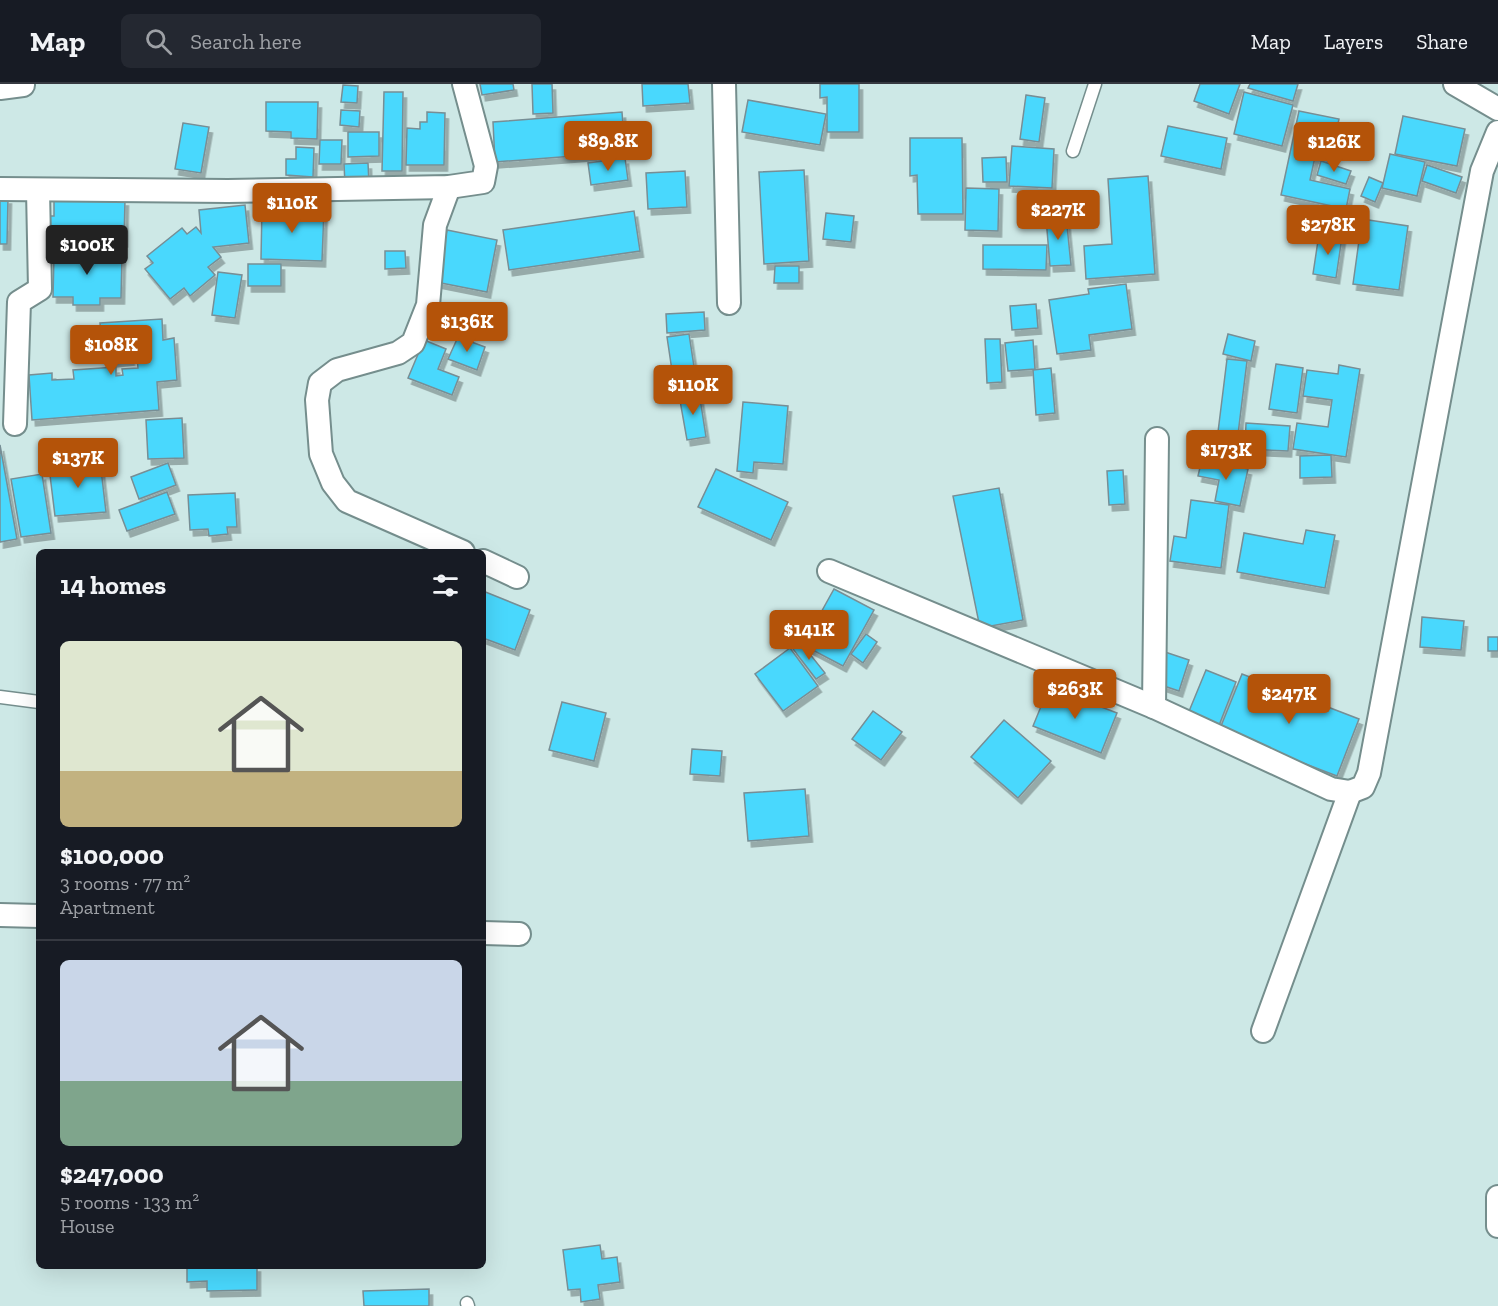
<!DOCTYPE html>
<meta charset="utf-8">
<style>
:root{--surface:#171b24;--page:#242831;--text:#f1f3f6;--muted:#9ea1a6;--line:#363941;--accent:#b45309}
body{margin:0;font-family:"Zilla Slab",serif;background:var(--page);color:var(--text);height:100vh;display:flex;flex-direction:column;font-size:22px;white-space:nowrap}
*{box-sizing:border-box;margin:0}
p{font-size:20px;color:var(--muted)}
.icon{flex:none;width:33px;height:33px;fill:none;stroke:currentColor;stroke-width:2;stroke-linecap:round;stroke-linejoin:round}
.map{position:relative;flex:1;overflow:hidden}
.side{position:absolute;left:36px;top:465px;width:450px;height:720px;display:flex;flex-direction:column;background:var(--surface);border-radius:9px;box-shadow:0 6px 24px #0002}
.side>*{flex:none}
.price{position:absolute;translate:-50% -51px;padding:0 14px;border-radius:6px;background:var(--accent);color:#fff;font-size:20px;line-height:39px;filter:drop-shadow(0 2px 3px #0008)}
.price::after{content:'';position:absolute;left:50%;top:36px;width:18px;height:14px;margin-left:-9px;background:inherit;clip-path:polygon(0 0,100% 0,50% 100%)}
.price.selected{background:#222;color:#fff}
ul{padding:0;list-style:none}
li{display:grid;align-content:center;gap:12px;height:318px;padding:0 24px}
li+li{border-top:2px solid var(--line)}
li span{display:grid;place-items:center;height:186px;border-radius:9px;color:#555}
li>.icon{margin-inline-start:auto}
span .icon{width:108px;height:108px;fill:#fffc;stroke-width:1}
li b{font-size:26px}
h2{display:flex;justify-content:space-between;align-items:center;height:72px;padding:0 24px;font-size:26px}
header{display:flex;align-items:center;gap:36px;box-sizing:border-box;height:84px;padding:0 30px;background:var(--surface);border-bottom:2px solid var(--line)}
header strong{font-size:28px}
nav{display:flex;gap:33px;margin-inline-start:auto;font-size:21px}
.search{width:420px;height:54px;background:var(--page);display:flex;align-items:center;gap:15px;box-sizing:border-box;padding:0 21px;border-radius:9px;color:var(--muted);font-size:22px}
.map>svg:first-child{display:block}
.building{fill:#4ad8fd;stroke:#778e95;stroke-width:1.5;filter:url(#shadow)}
.lines{fill:none;stroke-linecap:round;stroke-linejoin:round}
.lane-casing{stroke:#758e8d;stroke-width:15}
.street-casing{stroke:#758e8d;stroke-width:26}
.lane{stroke:#fff;stroke-width:12}
.street{stroke:#fff;stroke-width:22}
</style>
<header>
<strong>Map</strong>
<div class="search"><svg class="icon" aria-label="search" viewBox="0 0 24 24"><circle cx="10" cy="10" r="6"/><path d="M15 15l6 6"/></svg>Search here</div>
<nav><a>Map</a><a>Layers</a><a>Share</a></nav>
</header>
<div class="map">
<svg width="1498" height="1222" viewBox="0 0 1498 1222">
<defs>
<filter id="shadow"><feDropShadow dx="3.5" dy="6" stdDeviation="0" flood-color="#0004"/></filter>
</defs>
<rect width="100%" height="100%" fill="#cde8e6"/>
<g class="building">
<polygon points="480,0 513,0 514,6 482,11"/>
<polygon points="532,0 552,0 553,29 533,30"/>
<polygon points="642,0 688,0 690,19 643,22"/>
<polygon points="820,0 859,0 859,48 827,48 827,13 820,14"/>
<polygon points="1200,0 1240,0 1229,30 1194,17"/>
<polygon points="1250,0 1298,0 1293,17 1248,4"/>
<polygon points="343,1 358,2 357,19 341,18"/>
<polygon points="384,8 403,8 402,87 382,87"/>
<polygon points="1244,8 1293,21 1282,62 1234,50"/>
<polygon points="1026,11 1045,14 1039,58 1020,55"/>
<polygon points="748,16 826,30 820,61 742,48"/>
<polygon points="266,18 318,18 317,55 291,54 291,48 266,47"/>
<polygon points="341,26 360,27 359,43 340,41"/>
<polygon points="1299,27 1339,35 1330,76 1315,73 1310,96 1350,105 1346,125 1281,111"/>
<polygon points="427,28 445,29 444,81 406,81 407,44 420,45 420,38 427,38"/>
<polygon points="622,28 625,68 495,78 493,38"/>
<polygon points="1403,32 1465,45 1457,82 1395,70"/>
<polygon points="183,39 209,43 201,89 175,85"/>
<polygon points="1168,42 1227,54 1221,85 1161,72"/>
<polygon points="348,48 379,48 379,72 348,73"/>
<polygon points="910,54 962,54 963,130 918,130 917,91 910,92"/>
<polygon points="320,56 342,56 341,80 319,80"/>
<polygon points="1012,62 1054,65 1052,104 1009,102"/>
<polygon points="296,63 314,64 313,93 286,91 286,75 296,75"/>
<polygon points="1390,70 1425,78 1417,112 1382,104"/>
<polygon points="1006,73 1007,98 983,98 982,74"/>
<polygon points="625,74 628,96 591,101 588,79"/>
<polygon points="1321,77 1351,87 1346,100 1317,91"/>
<polygon points="368,79 369,100 345,100 344,80"/>
<polygon points="1427,81 1462,93 1456,109 1422,97"/>
<polygon points="804,86 809,177 764,180 759,88"/>
<polygon points="685,87 687,123 648,125 646,89"/>
<polygon points="1148,92 1155,190 1086,195 1084,162 1112,160 1108,95"/>
<polygon points="1369,93 1383,99 1375,118 1361,112"/>
<polygon points="966,104 999,105 998,147 965,146"/>
<polygon points="0,114 8,114 7,160 0,160"/>
<polygon points="54,115 125,116 124,157 111,157 112,150 65,149 65,156 46,156 46,132 54,132"/>
<polygon points="245,121 249,159 213,163 221,173 208,183 215,191 190,212 184,204 170,215 145,185 153,179 147,172 182,144 187,150 196,143 201,149 199,126"/>
<polygon points="262,123 324,125 322,177 261,175"/>
<polygon points="634,127 640,167 509,186 503,146"/>
<polygon points="826,129 854,132 851,158 823,155"/>
<polygon points="1066,132 1071,181 1050,182 1046,134"/>
<polygon points="1362,135 1408,142 1399,206 1353,200"/>
<polygon points="447,146 497,156 487,208 436,198"/>
<polygon points="1319,150 1342,153 1336,194 1313,190"/>
<polygon points="983,161 1047,161 1046,186 983,185"/>
<polygon points="67,164 103,164 103,172 122,172 121,214 100,214 100,221 73,221 73,213 53,213 54,172 67,172"/>
<polygon points="385,167 405,167 406,184 385,185"/>
<rect x="248" y="180" width="33" height="22"/>
<polygon points="775,182 799,182 799,199 774,199"/>
<polygon points="218,188 242,191 235,234 212,231"/>
<polygon points="1126,200 1132,245 1089,251 1091,266 1057,270 1049,216 1089,210 1088,205"/>
<polygon points="1036,220 1038,244 1012,246 1010,222"/>
<polygon points="704,228 705,246 667,249 666,230"/>
<polygon points="162,235 163,256 174,254 177,296 157,298 159,326 32,336 29,291 52,289 52,296 74,295 73,286 116,283 116,292 123,291 122,285 138,284 136,263 129,263 131,275 103,278 100,239"/>
<polygon points="689,250 696,296 674,300 667,253"/>
<polygon points="1228,250 1255,257 1251,277 1223,270"/>
<polygon points="458,253 485,263 477,286 448,275"/>
<polygon points="985,255 1000,255 1002,298 987,299"/>
<polygon points="424,256 446,265 438,285 459,293 452,311 408,294"/>
<polygon points="1033,256 1035,285 1008,287 1005,259"/>
<polygon points="1227,275 1247,277 1238,350 1218,348"/>
<polygon points="1276,280 1303,284 1297,329 1269,325"/>
<polygon points="1339,281 1360,285 1346,373 1293,365 1297,339 1328,343 1332,316 1303,312 1307,286 1338,290"/>
<polygon points="1051,284 1055,329 1036,331 1033,286"/>
<polygon points="699,308 706,353 687,356 679,311"/>
<polygon points="743,318 788,322 783,380 754,378 753,389 737,387"/>
<polygon points="182,334 184,374 148,375 146,336"/>
<polygon points="1246,339 1290,342 1288,367 1245,365"/>
<polygon points="0,361 17,455 0,458"/>
<polygon points="1331,371 1332,393 1300,394 1300,372"/>
<polygon points="1202,375 1248,385 1240,422 1215,417 1219,396 1198,392"/>
<polygon points="100,377 106,428 55,432 49,383"/>
<polygon points="168,379 176,401 139,415 131,393"/>
<polygon points="716,385 788,418 771,456 698,423"/>
<polygon points="1123,386 1125,420 1109,421 1107,387"/>
<polygon points="42,390 51,449 21,453 11,395"/>
<polygon points="999,404 1023,536 980,544 953,412"/>
<polygon points="167,408 175,430 127,447 119,426"/>
<polygon points="235,409 237,443 227,443 228,450 209,452 208,445 190,446 188,411"/>
<polygon points="1191,416 1229,421 1221,484 1170,477 1174,452 1186,454"/>
<polygon points="1306,446 1335,451 1325,504 1237,488 1244,449 1303,460"/>
<polygon points="834,505 874,526 843,582 803,561"/>
<polygon points="483,507 530,526 515,566 483,554"/>
<polygon points="1422,533 1464,537 1461,566 1420,563"/>
<polygon points="866,550 877,558 863,579 851,570"/>
<rect x="1488" y="553" width="10" height="14"/>
<polygon points="801,559 825,589 816,595 793,565"/>
<polygon points="790,564 818,602 783,627 755,590"/>
<polygon points="1165,568 1189,576 1179,607 1155,599"/>
<polygon points="1206,586 1236,598 1216,649 1185,637"/>
<polygon points="1242,590 1359,635 1337,692 1219,647"/>
<polygon points="1049,603 1117,629 1101,669 1033,642"/>
<polygon points="562,618 606,629 594,677 549,666"/>
<polygon points="873,627 902,648 881,676 852,655"/>
<polygon points="1004,636 1051,677 1018,714 971,673"/>
<polygon points="692,665 722,667 720,692 690,690"/>
<polygon points="805,705 809,752 748,757 744,709"/>
<polygon points="600,1161 602,1175 617,1173 620,1198 598,1201 600,1215 581,1218 580,1205 568,1206 563,1166"/>
<polygon points="187,1182 257,1182 257,1206 207,1207 207,1197 187,1198"/>
<polygon points="429,1205 429,1222 364,1222 363,1207"/>
</g>
<g class="lines">
<defs>
<g id="lane">
<polyline points="1073,67 1095,0"/>
<polyline points="0,613 39,618"/>
<polyline points="467,1219 468,1222"/>
</g>
<g id="street">
<polyline points="724,0 729,219"/>
<polyline points="1455,0 1498,25"/>
<polyline points="0,4 23,1"/>
<polyline points="449,103 435,141 428,221 413,259 398,269 337,286 320,299 317,316 321,370 333,399 347,417 463,468"/>
<polyline points="0,105 228,107 449,103 483,98 486,82 464,0"/>
<polyline points="15,340 19,218 40,205 38,106"/>
<polyline points="483,477 517,493"/>
<polyline points="829,487 1154,623 1331,705 1350,708 1363,703 1369,689 1482,87 1498,48"/>
<polyline points="1154,623 1157,355"/>
<polyline points="0,831 39,832"/>
<polyline points="483,849 519,850"/>
<polyline points="1263,947 1350,708"/>
<polyline points="1498,1113 1498,1142"/>
</g>
</defs>
<use href="#lane" class="lane-casing"/>
<use href="#street" class="street-casing"/>
<use href="#lane" class="lane"/>
<use href="#street" class="street"/>
</g>
</svg>
<b class="price" style="left:608px;top:88px">$89.8K</b>
<b class="price" style="left:1334px;top:89px">$126K</b>
<b class="price" style="left:292px;top:150px">$110K</b>
<b class="price" style="left:1058px;top:157px">$227K</b>
<b class="price" style="left:1328px;top:172px">$278K</b>
<b class="price selected" style="left:87px;top:192px">$100K</b>
<b class="price" style="left:467px;top:269px">$136K</b>
<b class="price" style="left:111px;top:292px">$108K</b>
<b class="price" style="left:693px;top:332px">$110K</b>
<b class="price" style="left:1226px;top:397px">$173K</b>
<b class="price" style="left:78px;top:405px">$137K</b>
<b class="price" style="left:809px;top:577px">$141K</b>
<b class="price" style="left:1075px;top:636px">$263K</b>
<b class="price" style="left:1289px;top:641px">$247K</b>
<section class="side">
<h2>14 homes<svg class="icon" aria-label="filters" viewBox="0 0 24 24"><path d="M4 7h16M4 17h16"/><circle cx="9" cy="7" r="2"/><circle cx="15" cy="17" r="2"/></svg></h2>
<ul>
<li><span style="background:linear-gradient(#dfe7d0 70%,#c2b280 0)"><svg class="icon" aria-label="home" viewBox="0 0 24 24"><path d="M3 11l9-7 9 7M6 9v11h12V9"/></svg></span><div><b>$100,000</b><p>3 rooms · 77 m²</p><p>Apartment</p></div></li>
<li><span style="background:linear-gradient(#c9d6e8 65%,#7fa58c 0)"><svg class="icon" aria-label="home" viewBox="0 0 24 24"><path d="M3 11l9-7 9 7M6 9v11h12V9"/></svg></span><div><b>$247,000</b><p>5 rooms · 133 m²</p><p>House</p></div></li>
</ul>
</section>
</div>
